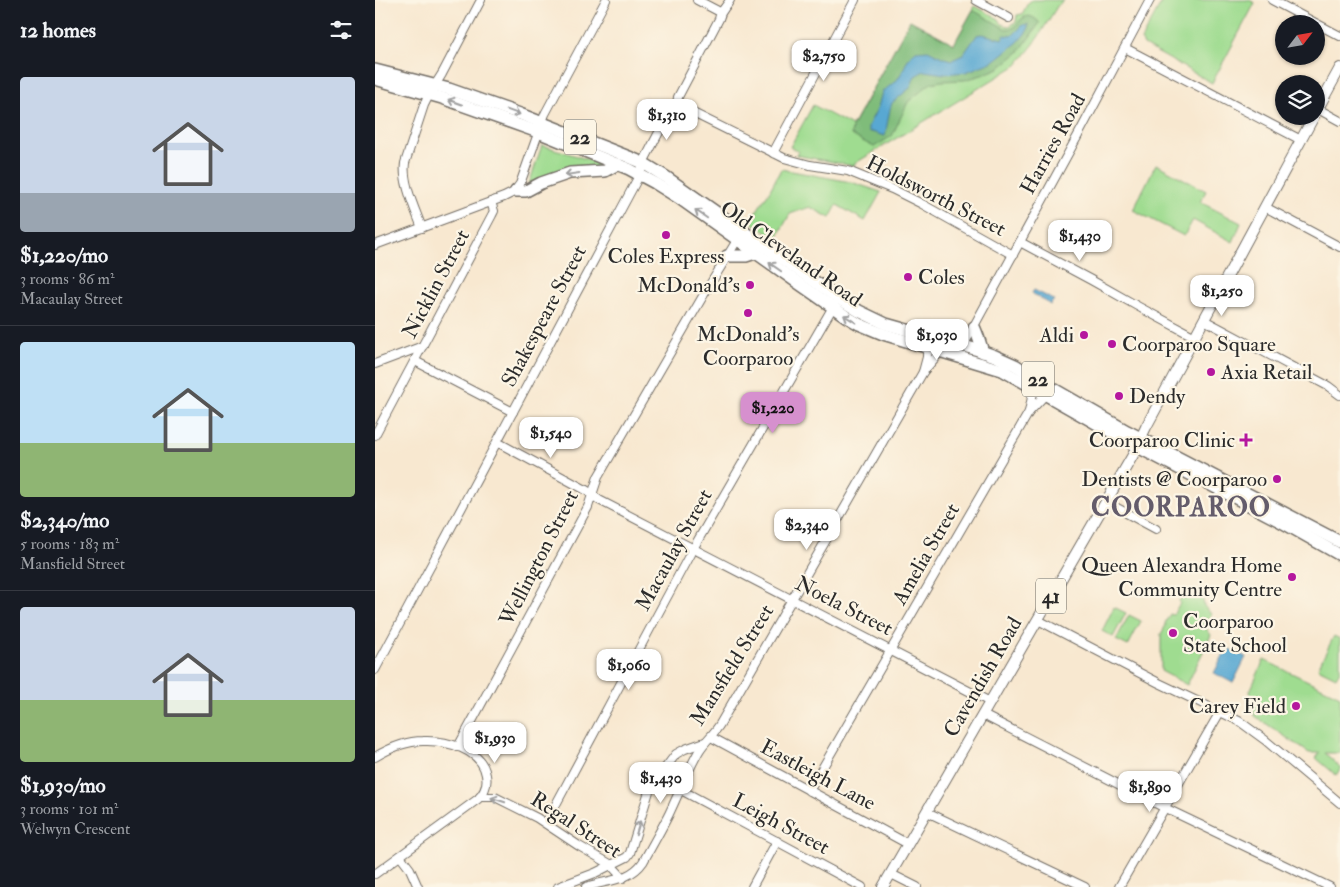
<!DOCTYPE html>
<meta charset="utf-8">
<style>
:root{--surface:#171b24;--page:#20242c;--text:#f1f3f6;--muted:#9ea1a6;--line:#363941;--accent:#d690ce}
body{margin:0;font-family:"IM FELL Double Pica",serif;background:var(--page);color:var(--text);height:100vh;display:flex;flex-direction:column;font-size:19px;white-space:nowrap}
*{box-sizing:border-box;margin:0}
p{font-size:16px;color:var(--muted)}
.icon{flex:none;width:28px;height:28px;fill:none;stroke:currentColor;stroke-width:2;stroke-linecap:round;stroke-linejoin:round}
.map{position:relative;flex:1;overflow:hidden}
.drawer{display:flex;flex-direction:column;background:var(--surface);width:375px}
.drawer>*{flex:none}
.needle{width:32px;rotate:59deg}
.fabs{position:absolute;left:900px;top:15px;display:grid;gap:10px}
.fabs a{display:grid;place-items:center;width:50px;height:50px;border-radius:50%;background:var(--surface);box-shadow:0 1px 4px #0004;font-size:25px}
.price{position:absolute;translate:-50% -42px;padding:0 11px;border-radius:10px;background:#fff;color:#222;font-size:16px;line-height:32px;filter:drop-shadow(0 1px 2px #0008)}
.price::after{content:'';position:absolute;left:50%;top:30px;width:15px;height:11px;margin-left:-8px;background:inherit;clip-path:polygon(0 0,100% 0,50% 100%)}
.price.on{background:var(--accent);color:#111}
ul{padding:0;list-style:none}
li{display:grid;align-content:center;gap:10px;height:265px;padding:0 20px}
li+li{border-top:1px solid var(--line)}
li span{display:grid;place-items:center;height:155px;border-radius:5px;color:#555}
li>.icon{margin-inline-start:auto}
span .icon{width:90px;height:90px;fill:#fffc;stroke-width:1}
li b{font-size:21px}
h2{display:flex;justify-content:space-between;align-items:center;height:60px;padding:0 20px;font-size:21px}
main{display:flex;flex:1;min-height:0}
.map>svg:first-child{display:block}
.green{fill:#9fdc90;stroke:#65845e}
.forest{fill:#7fbc7a;stroke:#557452}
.water{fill:#58a8d2;stroke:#426a7e}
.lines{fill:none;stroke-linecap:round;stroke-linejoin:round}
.minor-casing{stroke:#736d65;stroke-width:10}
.major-casing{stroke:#736d65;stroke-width:12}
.highway-casing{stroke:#736d65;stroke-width:14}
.minor{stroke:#fff;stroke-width:8}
.major{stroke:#fff;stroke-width:10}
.highway{stroke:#fff;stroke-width:11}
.oneway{stroke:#a0a0a0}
.poi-dot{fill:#b5179e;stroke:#fcf5e5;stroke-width:2}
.labels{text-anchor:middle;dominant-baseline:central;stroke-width:4.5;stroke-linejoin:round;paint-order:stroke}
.shield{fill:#fcf5e5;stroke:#6a6863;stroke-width:1}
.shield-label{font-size:20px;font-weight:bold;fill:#2b2b2b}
.street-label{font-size:21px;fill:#2b2b2b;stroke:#fcf5e5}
.poi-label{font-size:21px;fill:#2b2b2b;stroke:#fcf5e5;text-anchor:end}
.district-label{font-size:26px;font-weight:bold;letter-spacing:1px;fill:#645c6b;stroke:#fcf5e5}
</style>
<main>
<section class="drawer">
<h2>12 homes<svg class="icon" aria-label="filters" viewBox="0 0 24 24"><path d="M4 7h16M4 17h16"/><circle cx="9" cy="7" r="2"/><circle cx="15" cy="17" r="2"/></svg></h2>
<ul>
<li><span style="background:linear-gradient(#c9d6e8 75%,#9aa5b1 0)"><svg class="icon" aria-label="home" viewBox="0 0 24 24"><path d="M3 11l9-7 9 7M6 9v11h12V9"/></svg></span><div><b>$1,220/mo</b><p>3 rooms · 86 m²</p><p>Macaulay Street</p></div></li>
<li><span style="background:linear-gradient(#bfe0f5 65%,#8fb573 0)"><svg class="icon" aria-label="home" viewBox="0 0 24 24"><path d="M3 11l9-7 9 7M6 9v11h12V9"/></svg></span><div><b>$2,340/mo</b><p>5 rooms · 183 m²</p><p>Mansfield Street</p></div></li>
<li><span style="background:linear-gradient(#c9d6e8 60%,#8fb573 0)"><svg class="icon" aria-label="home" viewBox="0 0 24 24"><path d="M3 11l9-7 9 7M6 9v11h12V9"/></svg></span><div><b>$1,930/mo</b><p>3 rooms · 101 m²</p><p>Welwyn Crescent</p></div></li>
</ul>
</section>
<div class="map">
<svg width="965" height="887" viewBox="0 0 965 887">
<rect width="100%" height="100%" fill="#fcf5e5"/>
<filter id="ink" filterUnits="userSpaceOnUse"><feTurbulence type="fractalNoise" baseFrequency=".02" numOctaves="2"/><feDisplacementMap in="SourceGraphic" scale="10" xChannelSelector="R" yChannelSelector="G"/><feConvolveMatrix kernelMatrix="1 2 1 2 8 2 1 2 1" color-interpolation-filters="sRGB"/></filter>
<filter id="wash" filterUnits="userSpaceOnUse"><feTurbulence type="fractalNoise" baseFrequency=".0096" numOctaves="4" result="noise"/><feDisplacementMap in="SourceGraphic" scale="20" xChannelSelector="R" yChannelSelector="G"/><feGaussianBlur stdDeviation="1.12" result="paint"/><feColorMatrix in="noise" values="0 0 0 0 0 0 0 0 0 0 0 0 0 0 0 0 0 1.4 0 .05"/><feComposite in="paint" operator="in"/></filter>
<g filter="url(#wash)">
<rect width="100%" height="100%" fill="#f8e8d0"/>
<g class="green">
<path d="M657 0H689L683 5 659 44 642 65 479 164V166L425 156 421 155 423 151 415 147 438 105 477 126 535 20 579 44 600 6 624 19C626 24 629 26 635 26L641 22 642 15 647 14 653 3Z"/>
<polygon points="788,0 874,0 880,3 837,83 769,45 766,40"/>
<polygon points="167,145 224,163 231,165 220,169 193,167 154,184"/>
<polygon points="781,164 831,191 825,202 866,223 858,242 818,220 809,236 758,210"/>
<polygon points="406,169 476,182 506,192 490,221 462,205 455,218 435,207 415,214 401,239 375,221 394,192"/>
<polygon points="811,591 828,600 829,606 836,614 830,627 836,635 812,685 786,671 786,634 791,625 790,623 795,614 798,615 805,603 804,601"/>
<polygon points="739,607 751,613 738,637 727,631"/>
<polygon points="754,615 766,621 753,646 741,640"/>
<polygon points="959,636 965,639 965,670 961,677 943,668"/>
<polygon points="889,660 965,696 965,753 950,753 965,767 965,770 961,775 941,758 945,753 934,753 880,716 875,691"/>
</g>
<path class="forest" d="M598 10 631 29 639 28C647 17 653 11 664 22V24L644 52 624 68 607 75 590 80 567 81 556 83 533 102 517 136 499 147 476 135 477 127 535 20 579 44Z"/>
<g class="water">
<polygon points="653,24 653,30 643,42 619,61 591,72 570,74 549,71 540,76 535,88 517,103 515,109 510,136 493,131 493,126 503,107 507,92 522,80 527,72 533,59 536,55 541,51 553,50 569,58 577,60 588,55 602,35 607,34 627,39 630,35 637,36 648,25"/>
<path d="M659 290 679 300 675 305C670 300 663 298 657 293Z"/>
<polygon points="852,648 871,657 858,683 839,673"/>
</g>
</g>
<g filter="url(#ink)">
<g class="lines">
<defs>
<g id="minor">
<polyline points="322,0 345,12"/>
<polyline points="601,0 634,18"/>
<polyline points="897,0 965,36"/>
<polyline points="750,48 926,140"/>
<polyline points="302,105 409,158 435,165 473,171 517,189 547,204 638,255"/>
<path d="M302 105 303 97 344 19C346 9 350 9 355 0"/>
<polyline points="943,109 965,121"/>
<polyline points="398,153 480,0"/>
<polyline points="890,207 965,247"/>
<path d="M47 228C40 209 27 182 30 163L49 105 55 93 67 74 106 0"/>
<polyline points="645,242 716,280 764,307 820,337"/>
<polyline points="0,245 129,197 139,192 145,184 170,114 231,0"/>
<polyline points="829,320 953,386 965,395"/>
<polyline points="587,348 707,128 775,0"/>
<polyline points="40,361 138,412"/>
<polyline points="0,364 48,346"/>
<polyline points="548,372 552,357 552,348"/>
<polyline points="654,412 671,394"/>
<polyline points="0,435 117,215 119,211 116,202"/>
<polyline points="122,442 211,490 224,500 615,702"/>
<polyline points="731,502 781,529"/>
<polyline points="663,620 784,683 864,721 890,740 965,803"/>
<polyline points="0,670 250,202 265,174 268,163 296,109 302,105"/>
<polyline points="608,715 790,808 955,887"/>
<polyline points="336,737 533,844"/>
<polyline points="83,747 213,507 223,477 328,296 364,237"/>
<path d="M0 757C15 748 30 741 48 741 70 740 107 749 111 775 113 785 110 792 103 799L0 874"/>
<polyline points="282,780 308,791 487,887"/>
<polyline points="434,791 654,412 659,387"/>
<polyline points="105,797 120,797 162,818 204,846 235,864 248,878"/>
<polyline points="552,812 710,887"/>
<polyline points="171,823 315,554 459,305"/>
<polyline points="25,856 35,869 43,887"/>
<polyline points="516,874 542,887"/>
<polyline points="183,887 220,873 252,857 255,853 275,788 301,754 310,749 330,742"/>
<path d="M211 887C232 880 255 881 268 862 277 846 286 830 294 814 304 793 312 772 324 751 330 741 339 734 345 724L548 372 565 352"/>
<polyline points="377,887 402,841"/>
<polyline points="744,887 845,712"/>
</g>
<g id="major">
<polyline points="941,112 965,68"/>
<polyline points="508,887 758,455 771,427 939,116"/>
</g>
<g id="highway">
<polyline points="0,70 74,89 145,114 254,157 268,163 291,177 463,298 484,311 511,324 603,350 620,356 640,365 677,388 752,431 965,542"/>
<polyline points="0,79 67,98 163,132 254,169 280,183 304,198 419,280 472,317 484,324 508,334 627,370 761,446 903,520 965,555"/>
<polyline points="141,191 151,191 166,183 195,173 230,171 243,164"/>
<polyline points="352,256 371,256 380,253"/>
<path d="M599 327C603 335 605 343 608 352"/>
</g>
</defs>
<use href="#minor" class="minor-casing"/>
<use href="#major" class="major-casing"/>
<use href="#highway" class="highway-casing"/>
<use href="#minor" class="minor"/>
<use href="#major" class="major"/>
<use href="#highway" class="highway"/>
</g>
<defs><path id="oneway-shaft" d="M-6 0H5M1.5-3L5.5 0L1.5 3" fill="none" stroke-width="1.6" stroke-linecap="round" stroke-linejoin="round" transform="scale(1.25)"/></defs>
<g class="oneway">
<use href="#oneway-shaft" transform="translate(80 102) rotate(-160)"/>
<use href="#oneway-shaft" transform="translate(138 112) rotate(20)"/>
<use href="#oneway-shaft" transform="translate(197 174) rotate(172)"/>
<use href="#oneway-shaft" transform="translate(326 214) rotate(-145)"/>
<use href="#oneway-shaft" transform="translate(400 267) rotate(-145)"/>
<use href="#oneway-shaft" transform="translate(475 319) rotate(-148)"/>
<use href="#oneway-shaft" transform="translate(123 800) rotate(-162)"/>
<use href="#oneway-shaft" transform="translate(263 828) rotate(-73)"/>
</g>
</g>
<g class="poi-dot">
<circle cx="291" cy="235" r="5"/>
<circle cx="533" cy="277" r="5"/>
<circle cx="375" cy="285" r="5"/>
<circle cx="373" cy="313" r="5"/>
<circle cx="709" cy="335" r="5"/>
<circle cx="737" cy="344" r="5"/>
<circle cx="836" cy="372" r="5"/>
<circle cx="744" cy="396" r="5"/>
<path d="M868.5 432.5h5v5h5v5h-5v5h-5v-5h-5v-5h5z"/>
<circle cx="902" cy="479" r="5"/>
<circle cx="917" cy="577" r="5"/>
<circle cx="798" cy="633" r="5"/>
<circle cx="921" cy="706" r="5"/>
</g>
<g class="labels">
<g class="shield">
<rect x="189" y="119.5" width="32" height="35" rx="4"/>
<rect x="647" y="361.5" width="32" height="35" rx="4"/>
<rect x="661" y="578.5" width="30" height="35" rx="4"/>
</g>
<g class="shield-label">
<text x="205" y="137">22</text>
<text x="663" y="379">22</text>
<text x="676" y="596">41</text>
</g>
<g class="street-label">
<text transform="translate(678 144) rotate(-61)">Harries Road</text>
<text transform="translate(561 196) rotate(27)">Holdsworth Street</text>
<text transform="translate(416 254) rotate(35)">Old Cleveland Road</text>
<text transform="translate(61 284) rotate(-62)">Nicklin Street</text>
<text transform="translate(169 316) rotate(-62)">Shakespeare Street</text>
<text transform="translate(299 550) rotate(-61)">Macaulay Street</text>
<text transform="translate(551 554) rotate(-60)">Amelia Street</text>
<text transform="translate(164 558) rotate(-63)">Wellington Street</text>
<text transform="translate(469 606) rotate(27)">Noela Street</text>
<text transform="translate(357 665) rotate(-58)">Mansfield Street</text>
<text transform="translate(608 677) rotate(-60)">Cavendish Road</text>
<text transform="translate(443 775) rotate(28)">Eastleigh Lane</text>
<text transform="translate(406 824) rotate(28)">Leigh Street</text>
<text transform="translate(201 825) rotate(33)">Regal Street</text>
</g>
<g class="poi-label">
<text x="291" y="256" text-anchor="middle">Coles Express</text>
<text x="543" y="277" text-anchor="start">Coles</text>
<text x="365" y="285">McDonald's</text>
<text x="373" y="334" text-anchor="middle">McDonald's<tspan x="373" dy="24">Coorparoo</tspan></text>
<text x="699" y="335">Aldi</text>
<text x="747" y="344" text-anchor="start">Coorparoo Square</text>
<text x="846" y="372" text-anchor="start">Axia Retail</text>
<text x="754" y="396" text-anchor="start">Dendy</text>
<text x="860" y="440">Coorparoo Clinic</text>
<text x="892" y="479">Dentists @ Coorparoo</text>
<text x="907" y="565">Queen Alexandra Home<tspan x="907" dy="24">Community Centre</tspan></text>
<text x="808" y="621" text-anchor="start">Coorparoo<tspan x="808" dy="24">State School</tspan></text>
<text x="911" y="706">Carey Field</text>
</g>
<g class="district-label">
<text x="806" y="508">COORPAROO</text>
</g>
</g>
</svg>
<div class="fabs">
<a><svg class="needle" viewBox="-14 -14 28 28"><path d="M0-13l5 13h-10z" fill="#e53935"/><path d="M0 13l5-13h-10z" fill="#9ea1a6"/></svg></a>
<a><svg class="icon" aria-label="layers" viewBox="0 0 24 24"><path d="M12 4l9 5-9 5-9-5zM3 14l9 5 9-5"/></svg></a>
</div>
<b class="price" style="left:449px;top:82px">$2,750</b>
<b class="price" style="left:292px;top:141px">$1,310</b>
<b class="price" style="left:705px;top:262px">$1,430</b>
<b class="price" style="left:847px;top:317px">$1,250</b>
<b class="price" style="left:562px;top:361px">$1,030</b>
<b class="price on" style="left:398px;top:434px">$1,220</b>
<b class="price" style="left:176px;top:459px">$1,540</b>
<b class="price" style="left:432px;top:551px">$2,340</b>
<b class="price" style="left:254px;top:691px">$1,060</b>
<b class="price" style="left:120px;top:764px">$1,930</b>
<b class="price" style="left:286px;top:804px">$1,430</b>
<b class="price" style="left:775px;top:813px">$1,890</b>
</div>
</main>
